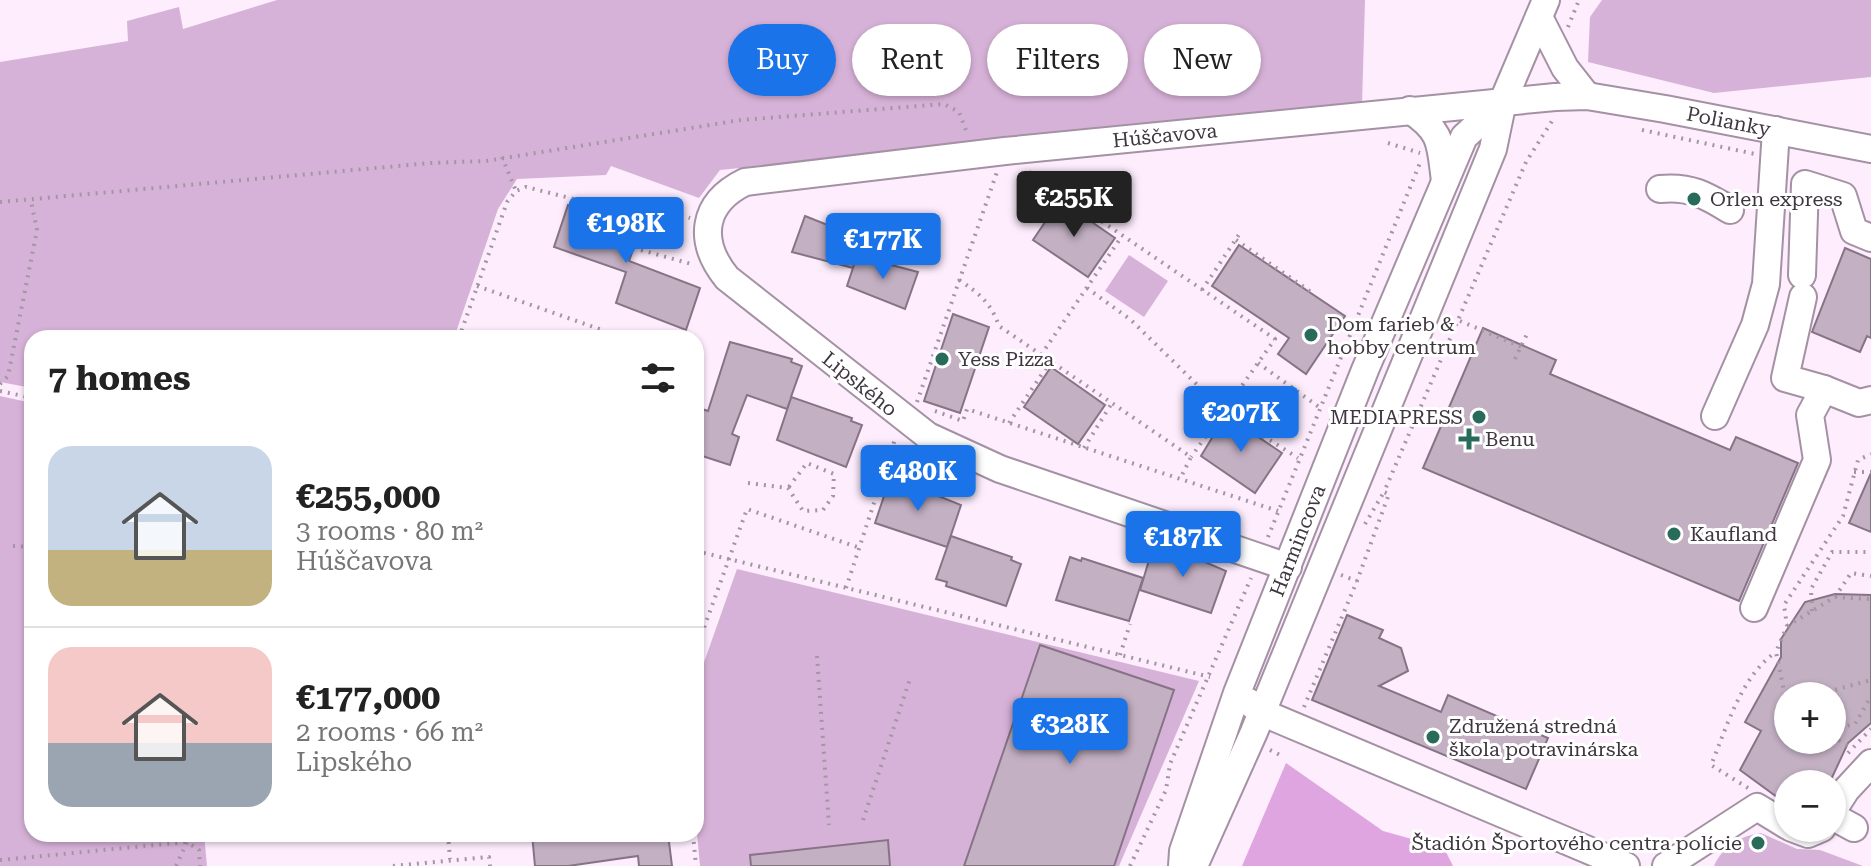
<!DOCTYPE html>
<meta charset="utf-8">
<style>
:root{--surface:#fff;--page:#f6f6f6;--text:#222;--muted:#767676;--line:#e0e0e0;--accent:#1a73e8}
body{margin:0;font-family:"Roboto Serif",serif;background:var(--page);color:var(--text);height:100vh;display:flex;flex-direction:column;font-size:30px;white-space:nowrap}
*{box-sizing:border-box;margin:0}
p{font-size:26px;color:var(--muted)}
.icon{flex:none;width:44px;height:44px;fill:none;stroke:currentColor;stroke-width:2;stroke-linecap:round;stroke-linejoin:round}
.map{position:relative;flex:1;overflow:hidden}
.sheet{position:absolute;left:24px;top:330px;width:680px;height:512px;display:flex;flex-direction:column;background:var(--surface);border-radius:24px;box-shadow:0 2px 6px #0004}
.sheet>*{flex:none}
.top-card{position:absolute;left:728px;top:24px;width:760px;height:72px;display:flex;gap:16px}
.buttons{position:absolute;left:1774px;top:682px;display:grid;gap:16px}
.buttons a{display:grid;place-items:center;width:72px;height:72px;border-radius:50%;background:var(--surface);box-shadow:0 2px 6px #0004;font-size:40px}
.price{position:absolute;translate:-50% -68px;padding:0 18px;border-radius:8px;background:var(--accent);color:#fff;font-size:26px;line-height:52px;filter:drop-shadow(0 2px 4px #0008)}
.price::after{content:'';position:absolute;left:50%;top:48px;width:24px;height:18px;margin-left:-12px;background:inherit;clip-path:polygon(0 0,100% 0,50% 100%)}
.price.selected{background:#222;color:#fff}
ul{padding:0;list-style:none}
li{display:flex;align-items:center;gap:24px;height:200px;padding:0 24px}
li+li{border-top:2px solid var(--line)}
li span{display:grid;place-items:center;flex:none;width:224px;height:160px;border-radius:24px;color:#555}
li>.icon{margin-inline-start:auto}
span .icon{width:96px;height:96px;fill:#fffc;stroke-width:1}
li b{font-size:34px}
h2{display:flex;justify-content:space-between;align-items:center;height:96px;padding:0 24px;font-size:34px}
.tag{padding:0 28px;border-radius:36px;background:var(--surface);box-shadow:0 2px 6px #0004;font-size:28px;line-height:72px}
.tag.selected{background:var(--accent);color:#fff}
.map>svg:first-child{display:block}
.green{fill:#d7b2d8}
.forest{fill:#dea5e0}
.building{fill:#c3b0c3;stroke:#867486;stroke-width:2;fill-rule:evenodd}
.lines{fill:none;stroke-linecap:round;stroke-linejoin:round}
.minor-casing{stroke:#a491a4;stroke-width:30}
.path{stroke:#a396a3;stroke-width:4;stroke-dasharray:2 6;stroke-linecap:butt}
.minor{stroke:#fff;stroke-width:26}
.poi-dot{fill:#286b5b;stroke:#fff;stroke-width:3}
.labels{text-anchor:middle;dominant-baseline:central;stroke-width:6;stroke-linejoin:round;paint-order:stroke}
.street-label{font-size:20px;fill:#3f373f;stroke:#fff}
.poi-label{font-size:20px;fill:#3f373f;stroke:#fff;text-anchor:start}
</style>
<div class="map">
<svg width="1871" height="866" viewBox="0 0 1871 866">
<rect width="100%" height="100%" fill="#fdedfd"/>
<g class="green">
<polygon points="277,0 1365,0 1362,105 720,170 699,198 611,166 606,175 517,179 498,209 454,338 32,338 32,388 0,382 0,62 128,41 127,21 179,7 183,29"/>
<polygon points="1602,0 1871,0 1871,77 1714,93 1588,62 1590,17"/>
<polygon points="1129,255 1168,281 1144,317 1105,291"/>
<polygon points="0,396 32,403 32,834 204,834 207,866 0,866"/>
<polygon points="737,569 1199,681 1119,866 700,866 696,823 696,685"/>
<path d="M1761 833 1797 849 1820 850 1863 866H1714C1723 846 1740 836 1761 833Z"/>
</g>
<polygon class="forest" points="1286,763 1383,831 1444,848 1453,866 1242,866"/>
<g class="building">
<polygon points="1060,200 1115,238 1088,277 1033,240"/>
<polygon points="568,205 579,208 580,205 630,223 629,226 640,230 629,261 700,288 686,330 616,303 626,272 554,247"/>
<polygon points="805,216 863,239 853,268 792,252"/>
<polygon points="1239,245 1345,316 1306,374 1278,354 1289,338 1212,286"/>
<polygon points="1845,248 1871,259 1871,338 1867,336 1860,352 1812,332"/>
<polygon points="857,256 918,272 905,309 847,286"/>
<polygon points="953,314 989,327 960,413 924,401"/>
<polygon points="1483,328 1556,360 1550,374 1730,450 1736,437 1798,463 1739,601 1423,468"/>
<polygon points="730,342 792,359 791,362 802,366 791,397 852,418 851,421 862,425 846,467 777,440 791,398 787,409 747,395 732,434 739,437 730,465 696,454 696,407 708,411"/>
<polygon points="1051,367 1105,405 1078,444 1024,407"/>
<polygon points="1226,415 1282,453 1255,493 1201,456"/>
<polygon points="1871,473 1871,532 1849,523"/>
<polygon points="889,481 899,484 901,481 961,505 947,547 875,523"/>
<polygon points="951,536 1012,557 1011,560 1021,564 1006,606 946,586 947,582 936,579"/>
<polygon points="1153,547 1191,556 1226,571 1211,613 1140,590"/>
<polygon points="1070,557 1081,561 1082,558 1143,578 1129,621 1056,600"/>
<path d="M1835 594 1871 595V723L1848 743 1829 784H1788V805L1740 770 1761 731 1745 722 1781 657V639L1805 602ZM1788 696H1832V740H1788Z"/>
<polygon points="1347,615 1383,630 1379,638 1401,648 1408,671 1379,686 1441,712 1448,695 1548,738 1526,789 1312,700"/>
<polygon points="1040,645 1174,690 1114,866 964,866"/>
<polygon points="532,834 668,834 672,866 639,866 638,856 568,866 535,866"/>
<polygon points="888,840 890,866 751,866 750,855"/>
</g>
<g class="lines">
<defs>
<g id="minor">
<polyline points="1539,17 1565,68 1587,96"/>
<path d="M1410 110C1443 132 1440 144 1445 181"/>
<path d="M1660 189C1690 186 1706 195 1730 210"/>
<polyline points="1802,275 1805,184 1843,196 1854,231 1871,238"/>
<polyline points="1803,297 1785,378 1824,389"/>
<polyline points="1715,416 1755,325 1766,284 1776,130"/>
<path id="s1" d="M1288 567 1000 469 928 436 727 278C697 241 702 203 745 182L1005 151 1555 97 1587 96 1665 109 1871 149"/>
<polyline points="1754,608 1817,460 1810,415 1824,389 1859,403 1871,400"/>
<polyline points="1249,702 1261,712 1626,866"/>
<polyline points="1832,812 1846,790 1871,763"/>
<polyline points="1832,816 1854,828"/>
<polyline points="1792,828 1808,834 1822,828"/>
<path id="s2" d="M1182 866 1183 851 1237 693 1365 370 1464 137 1503 101"/>
<polyline points="1194,866 1254,732 1450,254 1493,149 1503,101 1546,0"/>
<polyline points="1666,866 1757,807 1788,826"/>
</g>
</defs>
<use href="#minor" class="minor-casing"/>
<g class="path">
<polyline points="1568,27 1579,0"/>
<polyline points="1642,130 1755,154"/>
<polyline points="1388,143 1420,153"/>
<polyline points="502,157 516,191"/>
<polyline points="1029,172 1275,339 1224,411 1298,458"/>
<polyline points="0,202 431,163 486,161 741,120 944,104 959,112 967,133"/>
<polyline points="1236,240 1311,292"/>
<polyline points="641,250 695,265"/>
<path d="M959 280C979 293 991 303 999 326L1191 457 1180 479"/>
<polyline points="477,286 605,331 612,338"/>
<polyline points="1087,288 1131,320 1224,411 1191,457"/>
<polyline points="1202,290 1240,233"/>
<polyline points="1460,321 1522,347"/>
<polyline points="459,338 507,202 516,191 526,187 582,201 640,202 690,218"/>
<polyline points="1041,355 1122,236"/>
<polyline points="1515,359 1527,334"/>
<polyline points="1258,363 1319,407"/>
<polyline points="0,384 8,376 37,230 31,201"/>
<polyline points="0,391 32,398"/>
<polyline points="917,402 997,172"/>
<polyline points="935,411 963,421 967,409 1278,511"/>
<polyline points="1009,423 1050,362"/>
<polyline points="1084,448 1112,403"/>
<polyline points="1854,472 1871,472"/>
<polyline points="748,483 788,488 803,511 823,510 833,496 834,474 807,463 788,488"/>
<polyline points="1365,524 1384,492"/>
<polyline points="1268,537 1420,163"/>
<polyline points="13,546 32,547"/>
<polyline points="696,551 1210,677"/>
<polyline points="1341,575 1357,581"/>
<polyline points="846,588 895,439"/>
<polyline points="1835,597 1851,573 1871,576"/>
<polyline points="1812,611 1811,589 1832,552 1871,552"/>
<polyline points="1787,626 1835,597 1871,599"/>
<polyline points="696,650 747,509 860,548"/>
<polyline points="1120,655 1130,624"/>
<polyline points="817,656 829,825"/>
<polyline points="1812,696 1871,680"/>
<polyline points="1304,707 1357,581 1389,494 1384,492 1526,162 1552,121"/>
<polyline points="1788,711 1776,652 1787,626 1784,605 1843,516 1858,460 1871,454"/>
<polyline points="1832,729 1855,724 1871,696"/>
<polyline points="1832,736 1851,748"/>
<polyline points="1270,750 1282,756"/>
<polyline points="1848,753 1871,729"/>
<path d="M1748 788 1711 765C1727 727 1741 676 1776 652"/>
<polyline points="863,820 910,679"/>
<polyline points="448,834 450,859"/>
<polyline points="693,834 696,866"/>
<polyline points="0,860 187,842 187,834"/>
<polyline points="176,866 187,842 199,850 200,866"/>
<polyline points="393,866 489,857 490,866"/>
<polyline points="1130,866 1166,790 1170,764 1251,578"/>
</g>
<use href="#minor" class="minor"/>
</g>
<g class="poi-dot">
<circle cx="1694" cy="199" r="8"/>
<circle cx="1311" cy="335" r="8"/>
<circle cx="942" cy="359" r="8"/>
<circle cx="1479" cy="417" r="8"/>
<path d="M1465 427h8v8h8v8h-8v8h-8v-8h-8v-8h8z"/>
<circle cx="1674" cy="534" r="8"/>
<circle cx="1433" cy="737" r="8"/>
<circle cx="1758" cy="843" r="8"/>
</g>
<g class="labels">
<g class="street-label">
<text stroke="none"><textPath href="#s1" startOffset="1746">Polianky</textPath></text>
<text stroke="none"><textPath href="#s1" startOffset="1178">Húščavova</textPath></text>
<text transform="translate(860 384) rotate(39)">Lipského</text>
<text stroke="none"><textPath href="#s2" startOffset="346">Harmincova</textPath></text>
</g>
<g class="poi-label">
<text x="1710" y="199">Orlen express</text>
<text x="1327" y="324">Dom farieb &amp;<tspan x="1327" dy="23">hobby centrum</tspan></text>
<text x="958" y="359">Yess Pizza</text>
<text x="1463" y="417" text-anchor="end">MEDIAPRESS</text>
<text x="1485" y="439">Benu</text>
<text x="1690" y="534">Kaufland</text>
<text x="1449" y="726">Združená stredná<tspan x="1449" dy="23">škola potravinárska</tspan></text>
<text x="1742" y="843" text-anchor="end">Štadión Športového centra polície</text>
</g>
</g>
</svg>
<div class="buttons">
<a>+</a>
<a>−</a>
</div>
<b class="price selected" style="left:1074px;top:239px">€255K</b>
<b class="price" style="left:626px;top:265px">€198K</b>
<b class="price" style="left:883px;top:281px">€177K</b>
<b class="price" style="left:1241px;top:454px">€207K</b>
<b class="price" style="left:918px;top:513px">€480K</b>
<b class="price" style="left:1183px;top:579px">€187K</b>
<b class="price" style="left:1070px;top:766px">€328K</b>
<div class="top-card">
<a class="tag selected">Buy</a>
<a class="tag">Rent</a>
<a class="tag">Filters</a>
<a class="tag">New</a>
</div>
<section class="sheet">
<h2>7 homes<svg class="icon" aria-label="filters" viewBox="0 0 24 24"><path d="M4 7h16M4 17h16"/><circle cx="9" cy="7" r="2"/><circle cx="15" cy="17" r="2"/></svg></h2>
<ul>
<li><span style="background:linear-gradient(#c9d6e8 65%,#c2b280 0)"><svg class="icon" aria-label="home" viewBox="0 0 24 24"><path d="M3 11l9-7 9 7M6 9v11h12V9"/></svg></span><div><b>€255,000</b><p>3 rooms · 80 m²</p><p>Húščavova</p></div></li>
<li><span style="background:linear-gradient(#f6c9c9 60%,#9aa5b1 0)"><svg class="icon" aria-label="home" viewBox="0 0 24 24"><path d="M3 11l9-7 9 7M6 9v11h12V9"/></svg></span><div><b>€177,000</b><p>2 rooms · 66 m²</p><p>Lipského</p></div></li>
</ul>
</section>
</div>
